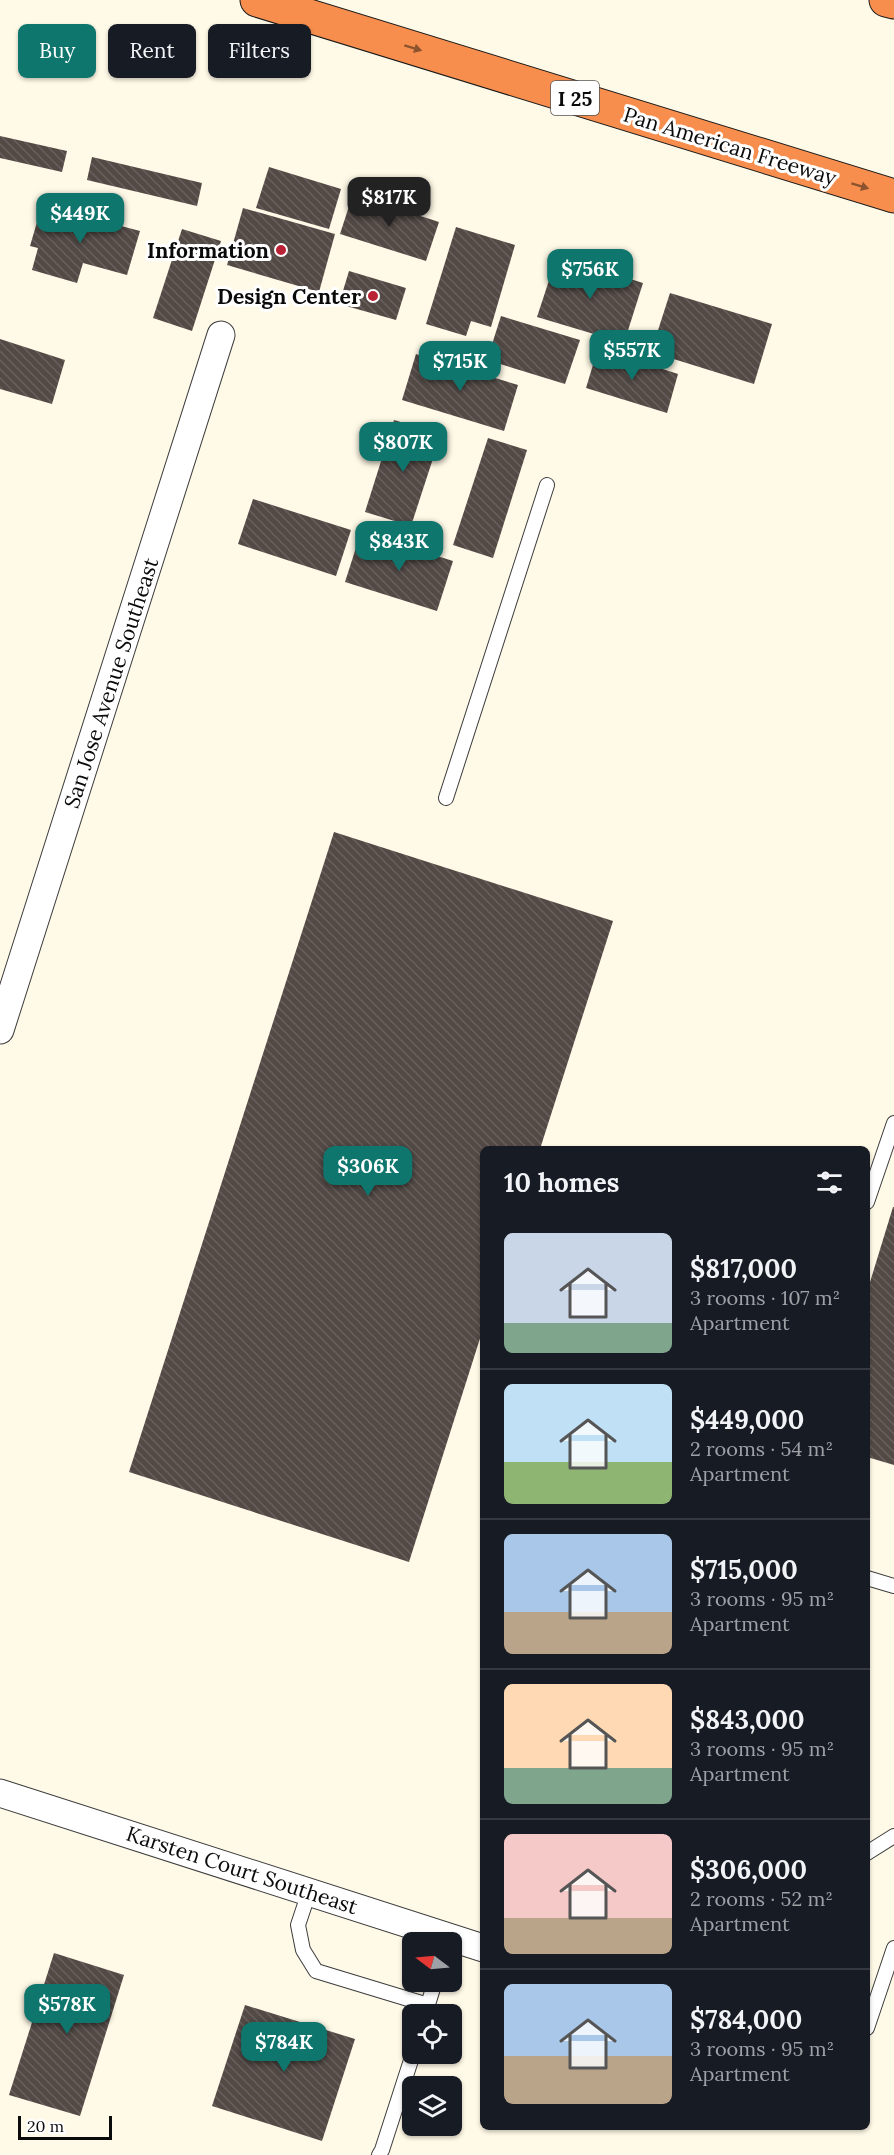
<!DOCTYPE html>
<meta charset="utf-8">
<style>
:root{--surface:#171b24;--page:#20242c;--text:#f1f3f6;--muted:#9ea1a6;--line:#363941;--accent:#0f766e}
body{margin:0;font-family:Lora,serif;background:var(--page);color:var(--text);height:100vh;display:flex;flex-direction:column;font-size:22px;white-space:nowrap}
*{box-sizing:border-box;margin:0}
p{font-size:20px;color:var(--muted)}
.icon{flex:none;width:33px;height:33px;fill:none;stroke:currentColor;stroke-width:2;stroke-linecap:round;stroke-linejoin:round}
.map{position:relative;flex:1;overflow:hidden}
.sheet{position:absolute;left:480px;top:1146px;width:390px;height:984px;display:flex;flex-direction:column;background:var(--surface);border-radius:9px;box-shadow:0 2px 4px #0004}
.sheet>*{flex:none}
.guide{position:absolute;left:18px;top:24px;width:372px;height:54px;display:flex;gap:12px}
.needle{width:39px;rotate:286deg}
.tools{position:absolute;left:402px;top:1932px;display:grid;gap:12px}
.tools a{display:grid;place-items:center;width:60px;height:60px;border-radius:9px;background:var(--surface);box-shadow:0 2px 4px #0004;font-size:30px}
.scale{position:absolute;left:18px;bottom:15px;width:94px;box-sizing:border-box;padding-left:6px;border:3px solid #0a0a0a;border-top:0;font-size:16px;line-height:21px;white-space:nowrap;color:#0a0a0a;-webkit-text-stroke:4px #fff;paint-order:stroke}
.price{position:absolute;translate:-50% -51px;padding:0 14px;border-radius:12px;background:var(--accent);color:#fff;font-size:20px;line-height:39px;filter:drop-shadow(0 2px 3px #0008)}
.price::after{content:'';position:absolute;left:50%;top:36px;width:18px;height:14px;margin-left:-9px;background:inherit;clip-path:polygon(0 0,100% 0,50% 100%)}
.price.current{background:#222;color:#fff}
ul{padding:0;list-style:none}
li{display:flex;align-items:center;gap:18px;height:150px;padding:0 24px}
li+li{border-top:2px solid var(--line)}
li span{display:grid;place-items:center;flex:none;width:168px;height:120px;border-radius:9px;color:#555}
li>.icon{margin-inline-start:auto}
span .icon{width:72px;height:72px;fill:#fffc;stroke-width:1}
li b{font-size:26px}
h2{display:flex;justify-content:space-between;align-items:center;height:72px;padding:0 24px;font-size:26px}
.chip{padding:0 21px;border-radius:9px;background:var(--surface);box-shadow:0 2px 4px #0004;font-size:21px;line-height:54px}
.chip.current{background:var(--accent);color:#fff}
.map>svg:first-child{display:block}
.building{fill:url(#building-back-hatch)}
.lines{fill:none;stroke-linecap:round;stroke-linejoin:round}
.service-casing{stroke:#3d3d3d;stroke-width:16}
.minor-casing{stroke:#3d3d3d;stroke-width:29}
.motorway-casing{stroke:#1b1b1b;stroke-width:35}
.service{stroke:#fff;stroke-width:14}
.minor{stroke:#fff;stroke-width:27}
.motorway{stroke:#f78e4d;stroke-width:33}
.oneway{fill:#8c532f}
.poi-dot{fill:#bb2134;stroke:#fff;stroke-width:2}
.labels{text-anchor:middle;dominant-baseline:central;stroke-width:6;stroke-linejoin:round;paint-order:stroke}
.shield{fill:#fff;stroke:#545454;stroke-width:1.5}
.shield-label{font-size:20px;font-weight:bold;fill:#0a0a0a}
.street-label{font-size:21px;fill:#0a0a0a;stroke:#fff}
.poi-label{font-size:21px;font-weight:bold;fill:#0a0a0a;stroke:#fff;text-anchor:end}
</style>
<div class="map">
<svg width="894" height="2155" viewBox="0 0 894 2155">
<defs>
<pattern id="building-back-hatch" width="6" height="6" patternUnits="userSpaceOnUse" patternTransform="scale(1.5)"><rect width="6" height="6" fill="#534a46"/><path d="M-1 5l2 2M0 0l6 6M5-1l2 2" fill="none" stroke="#67605c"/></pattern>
</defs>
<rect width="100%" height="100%" fill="#fff9e7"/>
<g class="building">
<polygon points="0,136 67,151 62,172 0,158"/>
<polygon points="92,157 202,183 197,206 87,180"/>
<polygon points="269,167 341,189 329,229 256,208"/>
<polygon points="353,194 439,222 426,261 340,234"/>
<polygon points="42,205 140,231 127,275 83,263 77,283 32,270 38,248 30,246"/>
<polygon points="243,208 335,234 319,292 227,265"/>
<polygon points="456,227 515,245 491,327 471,321 466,336 426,324"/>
<polygon points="182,229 221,241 192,331 153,318"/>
<polygon points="557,256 643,283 624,343 537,317"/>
<polygon points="349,271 406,288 396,320 339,304"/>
<polygon points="670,293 772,324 754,384 651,352"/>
<polygon points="501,316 580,340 565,384 487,360"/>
<polygon points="0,339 65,360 52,404 0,389"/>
<polygon points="598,348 678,374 667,413 586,388"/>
<polygon points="416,354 518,385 504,431 402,400"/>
<polygon points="394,420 441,434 411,526 365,512"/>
<polygon points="488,438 527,450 493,558 453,545"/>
<polygon points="253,499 351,530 336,576 238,544"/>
<polygon points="361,532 453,561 437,611 345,582"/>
<polygon points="334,832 613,921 540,1149 483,1149 483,1329 409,1562 129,1472"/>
<polygon points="893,1207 894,1207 894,1465 867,1457 867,1292"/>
<polygon points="54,1953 124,1975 80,2116 9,2095"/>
<polygon points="245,2005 355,2039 322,2141 212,2106"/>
</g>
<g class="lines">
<defs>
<g id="service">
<polyline points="446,798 547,485"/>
<polyline points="867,1202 894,1123"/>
<polyline points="867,1578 894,1586"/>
<polyline points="867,1853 894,1836"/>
<polyline points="309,1892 298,1925 303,1950 316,1971 428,2005"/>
<polyline points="425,2014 435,1982"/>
<polyline points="867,2028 894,1948"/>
<polyline points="379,2155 382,2150 413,2054"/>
</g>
<g id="minor">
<polyline points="0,1030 221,335"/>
<polyline points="0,1793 483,1948"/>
</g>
<g id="motorway">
<polyline points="257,0 894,196"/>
<polyline points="886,0 894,2"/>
</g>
</defs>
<use href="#service" class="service-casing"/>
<use href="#minor" class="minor-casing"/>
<use href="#motorway" class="motorway-casing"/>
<use href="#service" class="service"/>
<use href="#minor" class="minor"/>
<use href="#motorway" class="motorway"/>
</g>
<defs><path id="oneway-solid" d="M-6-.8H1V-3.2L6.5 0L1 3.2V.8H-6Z" transform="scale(1.5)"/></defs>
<g class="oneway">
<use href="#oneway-solid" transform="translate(413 48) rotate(17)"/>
<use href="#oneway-solid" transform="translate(860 186) rotate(17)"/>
</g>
<g class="poi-dot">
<circle cx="281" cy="250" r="6"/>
<circle cx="373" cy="296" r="6"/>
</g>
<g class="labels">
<rect class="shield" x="551" y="81" width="48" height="34" rx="4.5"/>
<g class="shield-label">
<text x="575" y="98">I 25</text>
</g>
<g class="street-label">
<text transform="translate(730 146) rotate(17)">Pan American Freeway</text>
<text transform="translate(111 683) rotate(-72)">San Jose Avenue Southeast</text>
<text transform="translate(242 1870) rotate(18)">Karsten Court Southeast</text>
</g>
<g class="poi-label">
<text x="269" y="250">Information</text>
<text x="361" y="296">Design Center</text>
</g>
</g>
</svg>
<div class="tools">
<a><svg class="needle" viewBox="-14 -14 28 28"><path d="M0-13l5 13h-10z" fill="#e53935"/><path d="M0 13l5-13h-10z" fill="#9ea1a6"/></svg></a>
<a><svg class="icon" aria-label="locate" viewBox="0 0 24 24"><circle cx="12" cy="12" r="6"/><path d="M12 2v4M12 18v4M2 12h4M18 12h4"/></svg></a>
<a><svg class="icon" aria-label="layers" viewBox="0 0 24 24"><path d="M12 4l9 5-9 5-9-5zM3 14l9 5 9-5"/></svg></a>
</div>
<div class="scale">20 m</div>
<b class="price current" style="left:389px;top:228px">$817K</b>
<b class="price" style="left:80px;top:244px">$449K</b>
<b class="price" style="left:590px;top:300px">$756K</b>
<b class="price" style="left:632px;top:381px">$557K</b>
<b class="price" style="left:460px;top:392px">$715K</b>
<b class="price" style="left:403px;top:473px">$807K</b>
<b class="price" style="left:399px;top:572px">$843K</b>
<b class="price" style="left:368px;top:1197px">$306K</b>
<b class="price" style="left:67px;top:2035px">$578K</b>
<b class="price" style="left:284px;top:2073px">$784K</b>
<div class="guide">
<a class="chip current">Buy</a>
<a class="chip">Rent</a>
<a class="chip">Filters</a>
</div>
<section class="sheet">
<h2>10 homes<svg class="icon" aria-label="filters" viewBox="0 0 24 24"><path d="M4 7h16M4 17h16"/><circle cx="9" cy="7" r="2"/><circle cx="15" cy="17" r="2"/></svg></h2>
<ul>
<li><span style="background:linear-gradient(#c9d6e8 75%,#7fa58c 0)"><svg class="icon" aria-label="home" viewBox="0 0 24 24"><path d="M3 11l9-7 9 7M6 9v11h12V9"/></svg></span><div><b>$817,000</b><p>3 rooms · 107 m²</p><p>Apartment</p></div></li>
<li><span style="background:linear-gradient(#bfe0f5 65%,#8fb573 0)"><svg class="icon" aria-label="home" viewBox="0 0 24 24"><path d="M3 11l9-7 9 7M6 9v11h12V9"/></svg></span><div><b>$449,000</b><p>2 rooms · 54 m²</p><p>Apartment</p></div></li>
<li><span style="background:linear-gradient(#a9c7e8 65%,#b9a48a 0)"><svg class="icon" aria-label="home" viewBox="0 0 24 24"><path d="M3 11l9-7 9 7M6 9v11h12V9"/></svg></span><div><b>$715,000</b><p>3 rooms · 95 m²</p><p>Apartment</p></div></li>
<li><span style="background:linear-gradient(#ffd9b3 70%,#7fa58c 0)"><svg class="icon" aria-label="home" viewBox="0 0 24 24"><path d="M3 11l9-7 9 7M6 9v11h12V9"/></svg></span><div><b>$843,000</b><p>3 rooms · 95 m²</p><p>Apartment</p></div></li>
<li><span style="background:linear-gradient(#f6c9c9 70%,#b9a48a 0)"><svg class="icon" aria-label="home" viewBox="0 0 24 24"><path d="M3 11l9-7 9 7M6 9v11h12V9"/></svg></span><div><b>$306,000</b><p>2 rooms · 52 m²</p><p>Apartment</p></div></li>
<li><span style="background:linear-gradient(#a9c7e8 60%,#b9a48a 0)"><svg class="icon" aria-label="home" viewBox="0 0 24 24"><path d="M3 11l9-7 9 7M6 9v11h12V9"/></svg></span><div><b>$784,000</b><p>3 rooms · 95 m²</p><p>Apartment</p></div></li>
</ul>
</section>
</div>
